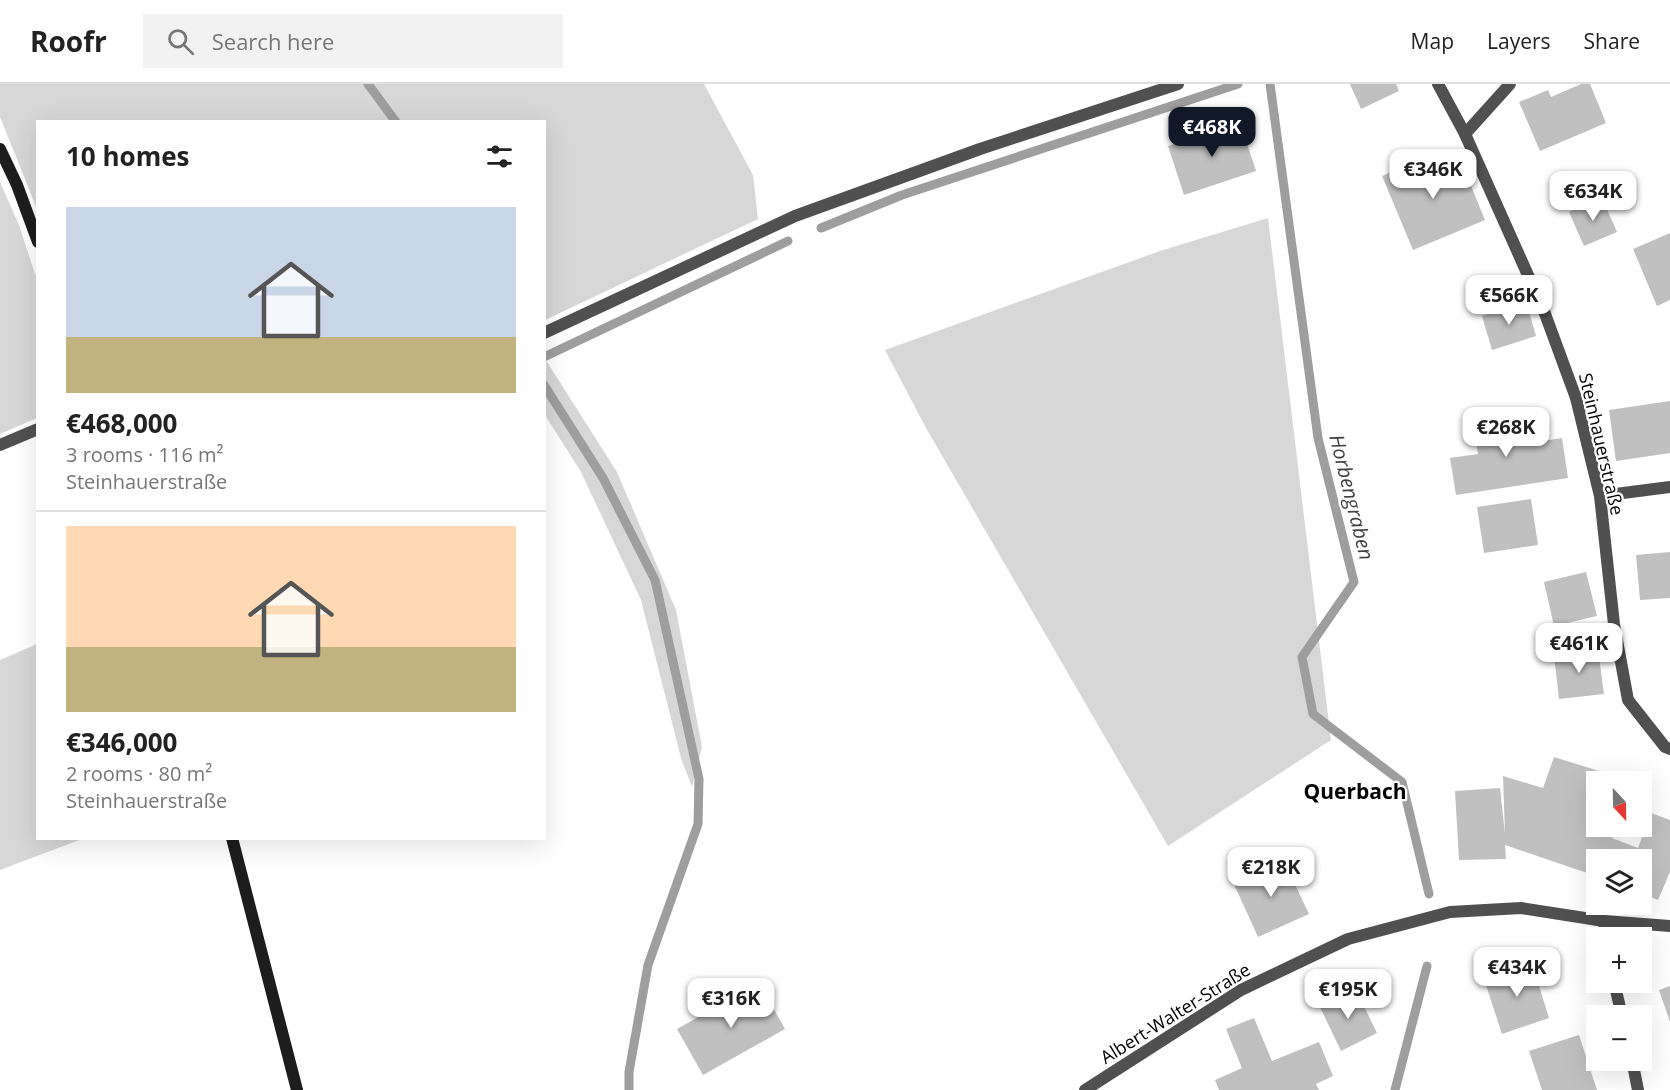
<!DOCTYPE html>
<meta charset="utf-8">
<style>
:root{--surface:#fff;--page:#f2f2f2;--text:#222;--muted:#767676;--line:#e0e0e0;--accent:#111827}
body{margin:0;font-family:"Open Sans",sans-serif;background:var(--page);color:var(--text);height:100vh;display:flex;flex-direction:column;font-size:22px;white-space:nowrap}
*{box-sizing:border-box;margin:0}
p{font-size:20px;color:var(--muted)}
.icon{flex:none;width:33px;height:33px;fill:none;stroke:currentColor;stroke-width:2;stroke-linecap:round;stroke-linejoin:round}
.map{position:relative;flex:1;overflow:hidden}
.panel{position:absolute;left:36px;top:36px;width:510px;height:720px;display:flex;flex-direction:column;background:var(--surface);border-radius:0px;box-shadow:0 6px 24px #0002}
.panel>*{flex:none}
.needle{width:39px;rotate:158deg}
.fabs{position:absolute;left:1586px;top:687px;display:grid;gap:12px}
.fabs a{display:grid;place-items:center;width:66px;height:66px;border-radius:0px;background:var(--surface);box-shadow:0 6px 24px #0002;font-size:30px}
.price{position:absolute;translate:-50% -51px;padding:0 14px;border-radius:12px;background:#fff;color:#222;font-size:20px;line-height:39px;filter:drop-shadow(0 2px 3px #0008)}
.price::after{content:'';position:absolute;left:50%;top:36px;width:18px;height:14px;margin-left:-9px;background:inherit;clip-path:polygon(0 0,100% 0,50% 100%)}
.price.selected{background:var(--accent);color:#fff}
ul{padding:0;list-style:none}
li{display:grid;align-content:center;gap:12px;height:318px;padding:0 30px}
li+li{border-top:2px solid var(--line)}
li span{display:grid;place-items:center;height:186px;border-radius:0px;color:#555}
li>.icon{margin-inline-start:auto}
span .icon{width:108px;height:108px;fill:#fffc;stroke-width:1}
li b{font-size:26px}
h2{display:flex;justify-content:space-between;align-items:center;height:72px;padding:0 30px;font-size:26px}
header{display:flex;align-items:center;gap:36px;box-sizing:border-box;height:84px;padding:0 30px;background:var(--surface);border-bottom:2px solid var(--line)}
header strong{font-size:28px}
nav{display:flex;gap:33px;margin-inline-start:auto;font-size:21px}
.search{width:420px;height:54px;background:var(--page);display:flex;align-items:center;gap:15px;box-sizing:border-box;padding:0 21px;border-radius:0px;color:var(--muted);font-size:22px}
.map>svg:first-child{display:block}
.green{fill:#d7d7d7}
.lines{fill:none;stroke-linecap:round;stroke-linejoin:round}
.stream{stroke:#9e9e9e;stroke-width:9}
.building{fill:#c0c0c0}
.service{stroke:#505050;stroke-width:12}
.minor{stroke:#505050;stroke-width:12}
.tertiary{stroke:#505050;stroke-width:12}
.secondary{stroke:#1d1d1d;stroke-width:12}
.labels{text-anchor:middle;dominant-baseline:central;stroke-width:4.5;stroke-linejoin:round;paint-order:stroke}
.street-label{font-size:18px;fill:#000;stroke:#fff}
.water-label{font-size:20px;font-style:italic;fill:#3f3f3f;stroke:#fff}
.quarter-label{font-size:21px;font-weight:bold;fill:#000;stroke:#fff}
</style>
<header>
<strong>Roofr</strong>
<div class="search"><svg class="icon" aria-label="search" viewBox="0 0 24 24"><circle cx="10" cy="10" r="6"/><path d="M15 15l6 6"/></svg>Search here</div>
<nav><a>Map</a><a>Layers</a><a>Share</a></nav>
</header>
<div class="map">
<svg width="1670" height="1006" viewBox="0 0 1670 1006">
<rect width="100%" height="100%" fill="#fff"/>
<g class="green">
<polygon points="0,0 704,0 753,91 758,135 545,236 544,38 38,38 37,125 0,33"/>
<polygon points="0,98 19,141 37,196 37,334 0,350"/>
<polygon points="1268,134 1331,656 1168,762 926,344 885,266 1160,167"/>
<polygon points="547,278 617,388 676,526 702,663 692,703 681,674 641,516 581,388 545,331 544,279"/>
<polygon points="37,560 38,754 82,755 0,786 0,576"/>
</g>
<g class="lines">
<g class="stream">
<polyline points="368,0 396,38"/>
<polyline points="1270,0 1318,354 1354,498 1302,573 1313,630 1402,698 1429,810"/>
<polyline points="821,144 902,111 1238,0"/>
<polyline points="544,273 788,157"/>
<polyline points="544,301 603,394 655,496 699,695 698,740 648,881 629,988 629,1006"/>
<polyline points="1395,1006 1427,882"/>
</g>
</g>
<g class="building">
<polygon points="1350,0 1396,0 1399,7 1361,25"/>
<polygon points="1581,0 1590,0 1606,39 1540,67 1519,18 1548,6 1551,13"/>
<polygon points="1240,38 1256,87 1184,111 1168,62"/>
<polygon points="1434,70 1439,84 1460,75 1485,136 1413,166 1382,92"/>
<polygon points="1602,114 1617,148 1584,162 1569,128"/>
<polygon points="1670,149 1670,216 1657,222 1633,165"/>
<polygon points="1526,218 1536,252 1492,266 1482,232"/>
<polygon points="1670,317 1670,369 1616,377 1609,326"/>
<polygon points="1511,326 1516,361 1562,354 1568,394 1456,411 1450,374 1478,370 1472,332"/>
<polygon points="1531,415 1538,461 1484,469 1477,423"/>
<polygon points="1670,468 1670,514 1640,516 1636,471"/>
<polygon points="1586,488 1597,532 1554,542 1544,498"/>
<polygon points="1598,565 1604,610 1559,615 1554,571"/>
<polygon points="1554,673 1631,697 1596,698 1596,742 1617,742 1612,754 1638,764 1651,729 1670,736 1670,788 1658,816 1641,809 1641,776 1596,776 1596,792 1505,761 1506,775 1459,776 1455,707 1500,704 1505,750 1503,692 1543,704"/>
<polygon points="1283,775 1309,830 1258,853 1233,798"/>
<polygon points="1532,879 1549,934 1502,950 1484,895"/>
<polygon points="759,899 785,945 703,991 677,945"/>
<polygon points="1670,902 1670,938 1659,906"/>
<polygon points="1356,906 1377,949 1341,967 1320,923"/>
<polygon points="1254,934 1272,977 1319,958 1333,992 1316,1000 1319,1006 1219,1006 1215,996 1242,984 1226,945"/>
<polygon points="1579,951 1597,1006 1542,1006 1529,967"/>
</g>
<g class="lines">
<polyline class="service" points="0,361 38,345"/>
<g class="minor">
<polyline points="1438,0 1465,50 1544,227 1576,314 1600,412 1614,540 1628,616 1665,663 1670,665"/>
<polyline points="1465,50 1510,0"/>
<polyline points="544,249 795,132 980,65 1178,0"/>
<polyline points="1600,412 1670,403"/>
<polyline points="1604,837 1606,854"/>
<polyline points="1614,898 1622,932"/>
<polyline points="1632,976 1638,1006"/>
</g>
<polyline class="tertiary" points="1085,1006 1241,906 1348,855 1450,828 1521,824 1604,837 1670,842"/>
<g class="secondary">
<polyline points="0,65 17,101 38,158"/>
<polyline points="232,754 297,1006"/>
</g>
</g>
<g class="labels">
<g class="street-label">
<text transform="translate(1602 360) rotate(77)">Steinhauerstraße</text>
<text transform="translate(1175 929) rotate(-32)">Albert-Walter-Straße</text>
</g>
<g class="water-label">
<text transform="translate(1352 413) rotate(76)">Horbengraben</text>
</g>
<g class="quarter-label">
<text x="1355" y="707">Querbach</text>
</g>
</g>
</svg>
<div class="fabs">
<a><svg class="needle" viewBox="-14 -14 28 28"><path d="M0-13l5 13h-10z" fill="#e53935"/><path d="M0 13l5-13h-10z" fill="#767676"/></svg></a>
<a><svg class="icon" aria-label="layers" viewBox="0 0 24 24"><path d="M12 4l9 5-9 5-9-5zM3 14l9 5 9-5"/></svg></a>
<a>+</a>
<a>−</a>
</div>
<b class="price selected" style="left:1212px;top:74px">€468K</b>
<b class="price" style="left:1433px;top:116px">€346K</b>
<b class="price" style="left:1593px;top:138px">€634K</b>
<b class="price" style="left:1509px;top:242px">€566K</b>
<b class="price" style="left:1506px;top:374px">€268K</b>
<b class="price" style="left:1579px;top:590px">€461K</b>
<b class="price" style="left:1271px;top:814px">€218K</b>
<b class="price" style="left:1517px;top:914px">€434K</b>
<b class="price" style="left:1348px;top:936px">€195K</b>
<b class="price" style="left:731px;top:945px">€316K</b>
<section class="panel">
<h2>10 homes<svg class="icon" aria-label="filters" viewBox="0 0 24 24"><path d="M4 7h16M4 17h16"/><circle cx="9" cy="7" r="2"/><circle cx="15" cy="17" r="2"/></svg></h2>
<ul>
<li><span style="background:linear-gradient(#c9d6e8 70%,#c2b280 0)"><svg class="icon" aria-label="home" viewBox="0 0 24 24"><path d="M3 11l9-7 9 7M6 9v11h12V9"/></svg></span><div><b>€468,000</b><p>3 rooms · 116 m²</p><p>Steinhauerstraße</p></div></li>
<li><span style="background:linear-gradient(#ffd9b3 65%,#c2b280 0)"><svg class="icon" aria-label="home" viewBox="0 0 24 24"><path d="M3 11l9-7 9 7M6 9v11h12V9"/></svg></span><div><b>€346,000</b><p>2 rooms · 80 m²</p><p>Steinhauerstraße</p></div></li>
</ul>
</section>
</div>
